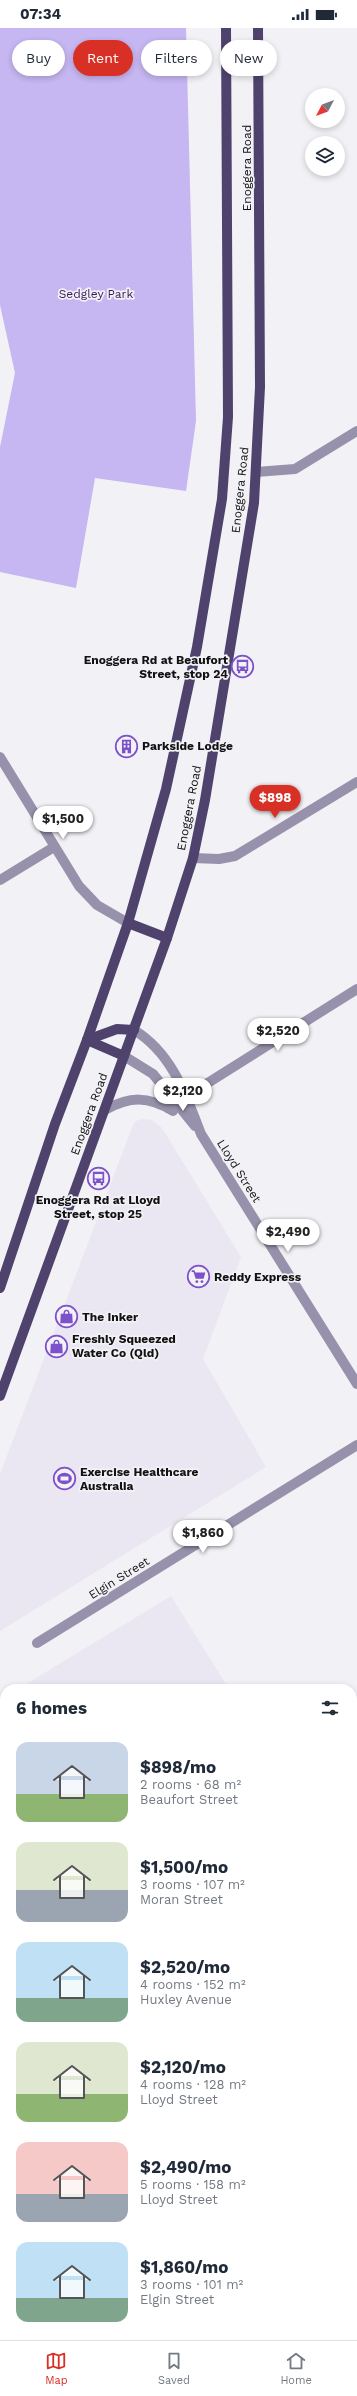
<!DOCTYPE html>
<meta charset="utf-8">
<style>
:root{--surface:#fff;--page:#f2f2f3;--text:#1f2937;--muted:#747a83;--line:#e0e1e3;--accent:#d93025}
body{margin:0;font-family:"Work Sans",sans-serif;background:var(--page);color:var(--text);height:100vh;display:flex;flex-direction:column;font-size:15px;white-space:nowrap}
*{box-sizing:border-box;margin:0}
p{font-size:13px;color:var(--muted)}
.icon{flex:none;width:22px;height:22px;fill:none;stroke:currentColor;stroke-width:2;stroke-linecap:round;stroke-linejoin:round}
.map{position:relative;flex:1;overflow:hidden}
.panel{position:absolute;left:0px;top:1656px;width:357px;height:656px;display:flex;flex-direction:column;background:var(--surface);border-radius:16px 16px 0 0;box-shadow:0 2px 6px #0003}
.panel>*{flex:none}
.banner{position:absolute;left:12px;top:12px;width:333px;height:36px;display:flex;gap:8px}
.needle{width:26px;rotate:229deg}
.buttons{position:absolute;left:305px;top:60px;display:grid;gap:8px}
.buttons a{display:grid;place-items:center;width:40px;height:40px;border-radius:50%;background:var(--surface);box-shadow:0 2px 6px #0003;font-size:20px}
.price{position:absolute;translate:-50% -34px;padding:0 9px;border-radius:14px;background:#fff;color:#222;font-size:13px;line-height:26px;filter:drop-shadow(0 1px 2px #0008)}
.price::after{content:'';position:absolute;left:50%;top:24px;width:12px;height:9px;margin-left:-6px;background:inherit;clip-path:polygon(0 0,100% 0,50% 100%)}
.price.active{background:var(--accent);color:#fff}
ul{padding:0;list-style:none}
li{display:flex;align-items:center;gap:12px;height:100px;padding:0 16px}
li span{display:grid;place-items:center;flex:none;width:112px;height:80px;border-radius:12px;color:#555}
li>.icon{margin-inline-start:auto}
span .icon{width:48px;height:48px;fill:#fffc;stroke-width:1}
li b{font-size:17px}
h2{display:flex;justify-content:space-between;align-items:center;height:48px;padding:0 16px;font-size:17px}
.chip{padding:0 14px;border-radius:18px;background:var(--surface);box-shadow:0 2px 6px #0003;font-size:14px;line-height:36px}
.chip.active{background:var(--accent);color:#fff}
.status{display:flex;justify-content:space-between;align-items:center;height:28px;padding:0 20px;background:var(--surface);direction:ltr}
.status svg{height:11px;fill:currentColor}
.dock{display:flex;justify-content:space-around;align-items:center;height:56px;border-top:1px solid var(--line);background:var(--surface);font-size:11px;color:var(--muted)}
.dock a{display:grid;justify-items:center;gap:2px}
.dock .active{color:var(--accent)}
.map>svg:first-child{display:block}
.built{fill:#eae7f3}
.green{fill:#c6b6f1}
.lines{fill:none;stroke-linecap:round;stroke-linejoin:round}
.minor{stroke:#9791ab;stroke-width:10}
.major{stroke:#4f436d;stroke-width:10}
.labels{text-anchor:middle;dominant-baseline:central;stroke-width:3.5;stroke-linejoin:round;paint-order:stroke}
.street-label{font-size:12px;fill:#121113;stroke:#f2f1f5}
.park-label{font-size:12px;fill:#351b5e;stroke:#f2f1f5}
.poi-label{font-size:12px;font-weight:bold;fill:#121113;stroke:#f2f1f5;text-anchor:start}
</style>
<div class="status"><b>07:34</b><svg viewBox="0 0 49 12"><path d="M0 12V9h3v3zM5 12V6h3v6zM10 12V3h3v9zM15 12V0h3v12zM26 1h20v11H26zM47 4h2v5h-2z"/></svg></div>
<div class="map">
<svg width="357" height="2312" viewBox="0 0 357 2312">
<rect width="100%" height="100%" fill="#f2f1f5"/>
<g class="built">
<polygon points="143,1091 152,1092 162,1100 241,1229 203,1331 266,1439 0,1603 0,1446 133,1097 136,1093"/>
<polygon points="171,1568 229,1661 18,1661"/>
<polygon points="5,1669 5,1713 0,1695 0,1672"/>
<polygon points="0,1867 5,1885 5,2307 108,2307 110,2312 0,2312"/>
</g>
<polygon class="green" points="0,0 186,0 196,393 186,463 95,450 76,560 0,544 0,419 15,345 0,277"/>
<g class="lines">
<g class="minor">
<polyline points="256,444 295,441 357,403"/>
<polyline points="0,729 79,858 97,877 128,895"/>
<polyline points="193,830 219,831 235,828 357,754"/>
<polyline points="0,852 54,819"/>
<path d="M134 1002C172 1025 186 1067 201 1106L357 1356"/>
<polyline points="124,1028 153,1046 195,1098"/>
<polyline points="168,1080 357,961"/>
<path d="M105 1082C130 1068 148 1068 173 1083"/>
<polyline points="37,1615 357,1417"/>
<polyline points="352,1822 357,1819"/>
<polyline points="352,1854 357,1851"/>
<polyline points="352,2256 357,2253"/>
<polyline points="265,2312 273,2307"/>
</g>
<g class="major">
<polyline points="128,895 167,910"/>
<polyline points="87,1012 117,1001 134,1002"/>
<polyline points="87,1012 124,1028"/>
<polyline points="0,1260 55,1096 87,1012 128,895 166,761 197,619 222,471 228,389 226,0"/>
<polyline points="0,1368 167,910 193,830 205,772 254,475 260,359 258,0"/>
<polyline points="0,1801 5,1819"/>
<polyline points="139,2307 141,2312"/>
</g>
</g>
<defs>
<symbol id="bus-ring" viewBox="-11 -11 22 22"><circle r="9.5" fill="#f2f1f5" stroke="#7d51ca" stroke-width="1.5"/><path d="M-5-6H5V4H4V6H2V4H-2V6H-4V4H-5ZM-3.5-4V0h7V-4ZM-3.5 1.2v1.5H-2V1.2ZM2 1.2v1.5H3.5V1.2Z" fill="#7d51ca"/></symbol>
<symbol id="building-ring" viewBox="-11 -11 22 22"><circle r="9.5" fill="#f2f1f5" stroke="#7d51ca" stroke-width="1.5"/><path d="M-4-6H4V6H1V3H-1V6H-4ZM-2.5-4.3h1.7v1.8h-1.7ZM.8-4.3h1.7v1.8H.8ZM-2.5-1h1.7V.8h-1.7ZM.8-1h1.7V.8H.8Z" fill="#7d51ca"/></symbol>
<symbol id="supermarket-ring" viewBox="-11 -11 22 22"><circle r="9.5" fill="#f2f1f5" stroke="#7d51ca" stroke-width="1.5"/><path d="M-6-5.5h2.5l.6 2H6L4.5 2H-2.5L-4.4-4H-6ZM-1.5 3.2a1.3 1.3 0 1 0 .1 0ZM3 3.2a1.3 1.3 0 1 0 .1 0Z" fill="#7d51ca"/></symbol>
<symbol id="shop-ring" viewBox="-11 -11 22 22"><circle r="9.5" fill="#f2f1f5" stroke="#7d51ca" stroke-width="1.5"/><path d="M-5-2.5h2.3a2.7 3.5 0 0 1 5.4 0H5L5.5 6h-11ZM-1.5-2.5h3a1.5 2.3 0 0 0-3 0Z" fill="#7d51ca"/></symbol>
<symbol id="stadium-ring" viewBox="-11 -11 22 22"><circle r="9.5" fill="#f2f1f5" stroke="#7d51ca" stroke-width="1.5"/><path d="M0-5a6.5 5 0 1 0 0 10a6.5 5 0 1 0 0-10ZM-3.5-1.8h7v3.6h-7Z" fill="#7d51ca"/></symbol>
</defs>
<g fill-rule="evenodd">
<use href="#bus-ring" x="230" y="626" width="25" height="25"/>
<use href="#building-ring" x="114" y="706" width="25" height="25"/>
<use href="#bus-ring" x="86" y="1138" width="25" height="25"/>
<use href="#supermarket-ring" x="186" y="1236" width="25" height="25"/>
<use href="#shop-ring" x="54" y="1276" width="25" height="25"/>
<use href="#shop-ring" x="44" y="1306" width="25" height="25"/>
<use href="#stadium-ring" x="52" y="1438" width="25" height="25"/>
</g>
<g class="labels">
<g class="street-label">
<text transform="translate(247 140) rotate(-90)">Enoggera Road</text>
<text transform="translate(240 462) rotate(-84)">Enoggera Road</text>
<text transform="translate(189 780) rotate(-79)">Enoggera Road</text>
<text transform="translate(89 1086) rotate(-70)">Enoggera Road</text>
<text transform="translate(239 1143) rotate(58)">Lloyd Street</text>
<text transform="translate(119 1550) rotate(-32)">Elgin Street</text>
</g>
<g class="park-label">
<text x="96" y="266">Sedgley Park</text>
</g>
<g class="poi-label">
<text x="228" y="632" text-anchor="end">Enoggera Rd at Beaufort<tspan x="228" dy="14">Street, stop 24</tspan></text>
<text x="142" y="718">Parkside Lodge</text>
<text x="98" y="1172" text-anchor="middle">Enoggera Rd at Lloyd<tspan x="98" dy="14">Street, stop 25</tspan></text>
<text x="214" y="1249">Reddy Express</text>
<text x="82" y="1289">The Inker</text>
<text x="72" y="1311">Freshly Squeezed<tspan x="72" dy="14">Water Co (Qld)</tspan></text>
<text x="80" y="1444">Exercise Healthcare<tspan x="80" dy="14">Australia</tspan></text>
</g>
</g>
</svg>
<div class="buttons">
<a><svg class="needle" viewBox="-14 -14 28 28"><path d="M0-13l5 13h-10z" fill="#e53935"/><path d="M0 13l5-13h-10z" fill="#747a83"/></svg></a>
<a><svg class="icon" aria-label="layers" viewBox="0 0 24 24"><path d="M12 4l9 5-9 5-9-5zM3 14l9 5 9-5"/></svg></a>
</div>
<b class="price active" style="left:275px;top:791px">$898</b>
<b class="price" style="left:63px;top:812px">$1,500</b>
<b class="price" style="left:278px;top:1024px">$2,520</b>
<b class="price" style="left:183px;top:1084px">$2,120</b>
<b class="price" style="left:288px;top:1225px">$2,490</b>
<b class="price" style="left:203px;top:1526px">$1,860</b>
<div class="banner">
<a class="chip">Buy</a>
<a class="chip active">Rent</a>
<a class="chip">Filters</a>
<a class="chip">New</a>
</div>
<section class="panel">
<h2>6 homes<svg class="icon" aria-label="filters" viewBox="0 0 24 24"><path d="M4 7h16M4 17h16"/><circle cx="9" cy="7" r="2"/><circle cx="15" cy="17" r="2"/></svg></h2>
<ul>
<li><span style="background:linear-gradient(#c9d6e8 65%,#8fb573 0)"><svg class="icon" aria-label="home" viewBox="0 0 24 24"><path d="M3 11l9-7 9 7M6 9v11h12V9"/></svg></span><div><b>$898/mo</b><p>2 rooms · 68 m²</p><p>Beaufort Street</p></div></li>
<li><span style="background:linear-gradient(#dfe7d0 60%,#9aa5b1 0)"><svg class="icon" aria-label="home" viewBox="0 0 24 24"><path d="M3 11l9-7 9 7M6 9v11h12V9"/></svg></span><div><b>$1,500/mo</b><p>3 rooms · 107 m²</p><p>Moran Street</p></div></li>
<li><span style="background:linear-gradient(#bfe0f5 70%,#7fa58c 0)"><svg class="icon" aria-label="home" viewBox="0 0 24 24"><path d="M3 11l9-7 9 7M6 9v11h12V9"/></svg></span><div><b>$2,520/mo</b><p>4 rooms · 152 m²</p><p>Huxley Avenue</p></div></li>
<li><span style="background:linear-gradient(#dfe7d0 65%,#8fb573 0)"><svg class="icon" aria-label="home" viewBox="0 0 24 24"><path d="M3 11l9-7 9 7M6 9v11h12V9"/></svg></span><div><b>$2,120/mo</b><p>4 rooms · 128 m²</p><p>Lloyd Street</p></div></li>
<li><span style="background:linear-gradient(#f6c9c9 65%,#9aa5b1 0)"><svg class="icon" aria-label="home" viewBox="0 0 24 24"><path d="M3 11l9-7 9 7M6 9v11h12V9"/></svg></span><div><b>$2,490/mo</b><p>5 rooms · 158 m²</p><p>Lloyd Street</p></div></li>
<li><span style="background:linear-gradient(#bfe0f5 70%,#7fa58c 0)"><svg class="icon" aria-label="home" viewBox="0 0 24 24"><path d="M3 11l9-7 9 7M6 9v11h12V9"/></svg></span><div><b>$1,860/mo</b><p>3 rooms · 101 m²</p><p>Elgin Street</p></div></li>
</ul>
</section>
</div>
<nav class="dock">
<a class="active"><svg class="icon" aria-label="map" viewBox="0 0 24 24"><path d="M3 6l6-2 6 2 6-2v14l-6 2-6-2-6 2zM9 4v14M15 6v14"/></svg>Map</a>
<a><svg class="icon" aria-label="saved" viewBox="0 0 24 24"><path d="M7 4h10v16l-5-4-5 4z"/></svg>Saved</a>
<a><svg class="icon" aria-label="home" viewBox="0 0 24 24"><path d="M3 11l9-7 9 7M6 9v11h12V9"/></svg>Home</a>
</nav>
